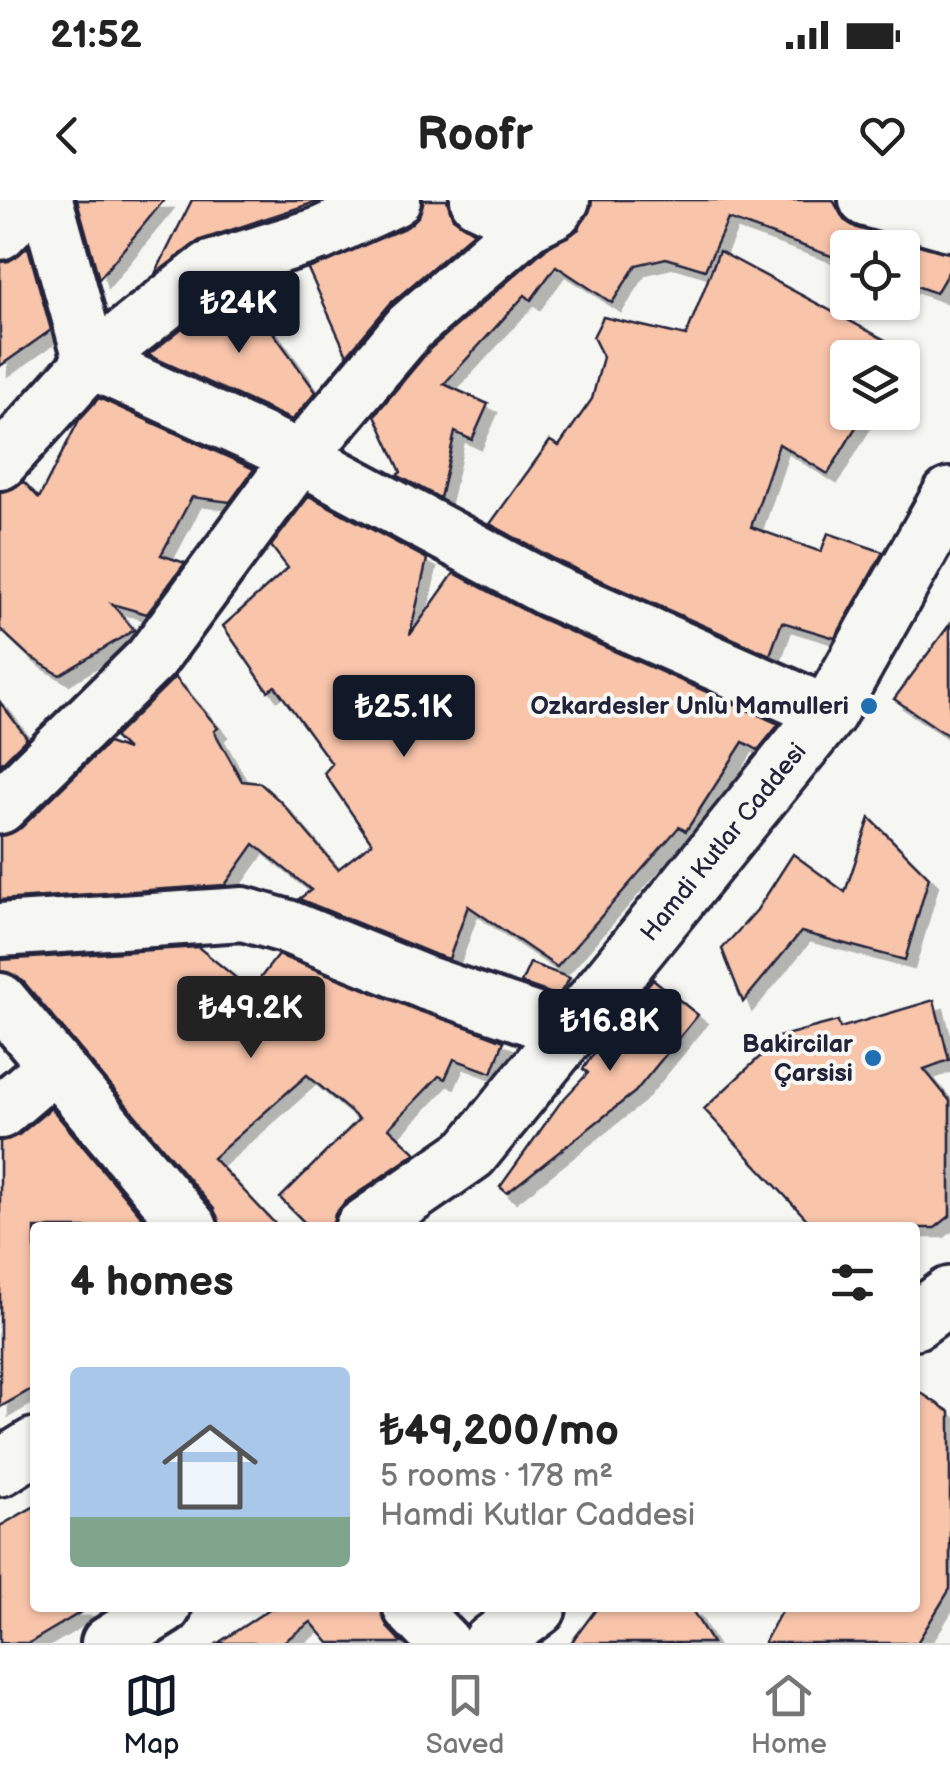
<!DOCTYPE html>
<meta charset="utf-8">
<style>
:root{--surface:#fff;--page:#f2f2f2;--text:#222;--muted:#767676;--line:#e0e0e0;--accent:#111827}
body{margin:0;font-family:"Balsamiq Sans",sans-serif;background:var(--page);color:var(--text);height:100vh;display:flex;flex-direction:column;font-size:38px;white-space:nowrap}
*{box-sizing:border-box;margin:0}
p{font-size:32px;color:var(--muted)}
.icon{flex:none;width:55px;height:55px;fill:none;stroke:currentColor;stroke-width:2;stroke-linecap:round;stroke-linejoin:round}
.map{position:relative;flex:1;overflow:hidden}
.sheet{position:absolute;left:30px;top:1022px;width:890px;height:390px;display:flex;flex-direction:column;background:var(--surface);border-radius:10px;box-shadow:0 2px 8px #0004}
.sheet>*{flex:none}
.tools{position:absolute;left:830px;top:30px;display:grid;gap:20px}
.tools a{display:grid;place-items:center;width:90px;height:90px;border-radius:10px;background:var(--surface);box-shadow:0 2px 8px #0004;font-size:50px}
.price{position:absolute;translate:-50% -85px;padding:0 22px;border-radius:10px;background:var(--accent);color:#fff;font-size:32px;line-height:65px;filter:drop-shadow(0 2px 5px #0008)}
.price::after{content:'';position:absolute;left:50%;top:60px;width:30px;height:22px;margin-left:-15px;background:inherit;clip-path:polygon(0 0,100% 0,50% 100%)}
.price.current{background:#222;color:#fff}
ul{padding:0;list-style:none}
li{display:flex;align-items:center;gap:30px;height:250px;padding:0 40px}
li span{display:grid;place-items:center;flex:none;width:280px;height:200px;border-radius:10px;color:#555}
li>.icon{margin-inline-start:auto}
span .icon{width:120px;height:120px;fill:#fffc;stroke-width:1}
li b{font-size:42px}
h2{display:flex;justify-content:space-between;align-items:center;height:120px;padding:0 40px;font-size:42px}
.status{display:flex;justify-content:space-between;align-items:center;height:70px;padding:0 50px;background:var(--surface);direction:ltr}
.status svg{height:28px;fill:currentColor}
header{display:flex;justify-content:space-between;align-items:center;height:130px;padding:0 40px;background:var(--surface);font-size:45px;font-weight:800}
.menu{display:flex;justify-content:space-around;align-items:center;height:140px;border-top:2px solid var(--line);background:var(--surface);font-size:28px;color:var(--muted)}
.menu a{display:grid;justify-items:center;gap:5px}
.menu .current{color:var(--accent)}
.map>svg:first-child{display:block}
.building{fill:#f8c4aa;stroke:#22223b;stroke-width:2.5;filter:url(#shadow)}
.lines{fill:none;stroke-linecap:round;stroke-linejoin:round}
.street-casing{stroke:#22223b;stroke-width:60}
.secondary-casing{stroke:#22223b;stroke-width:62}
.street{stroke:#f6f6f2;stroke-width:52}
.secondary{stroke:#f6f6f2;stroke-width:55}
.poi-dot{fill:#1f6fb2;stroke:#f6f6f2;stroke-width:4}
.labels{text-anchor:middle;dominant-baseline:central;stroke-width:8;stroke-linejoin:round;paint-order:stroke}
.poi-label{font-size:25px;font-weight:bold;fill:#22223b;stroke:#f6f6f2;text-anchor:end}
.street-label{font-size:25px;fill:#22223b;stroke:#f6f6f2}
</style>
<div class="status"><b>21:52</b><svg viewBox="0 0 49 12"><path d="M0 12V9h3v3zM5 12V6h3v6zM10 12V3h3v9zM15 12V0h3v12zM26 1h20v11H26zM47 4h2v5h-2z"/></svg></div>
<header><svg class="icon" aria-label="back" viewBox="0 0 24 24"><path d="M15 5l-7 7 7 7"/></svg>Roofr<svg class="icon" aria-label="heart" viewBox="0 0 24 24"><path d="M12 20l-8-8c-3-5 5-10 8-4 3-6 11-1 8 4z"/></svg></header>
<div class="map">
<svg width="950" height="1443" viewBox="0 0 950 1443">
<defs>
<filter id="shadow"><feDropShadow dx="9" dy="9" stdDeviation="0" flood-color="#0004"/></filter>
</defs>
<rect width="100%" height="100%" fill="#f6f6f2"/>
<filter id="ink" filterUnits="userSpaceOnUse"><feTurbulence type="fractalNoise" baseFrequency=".01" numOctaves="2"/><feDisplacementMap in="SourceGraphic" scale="20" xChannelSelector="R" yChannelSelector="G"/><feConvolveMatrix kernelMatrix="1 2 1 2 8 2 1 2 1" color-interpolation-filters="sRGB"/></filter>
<g filter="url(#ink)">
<g class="building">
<polygon points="77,0 164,0 99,79"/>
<polygon points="192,0 322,0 200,40 155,74"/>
<polygon points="424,0 447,0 453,18 474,32 390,104 347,155 308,69 407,27 419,16"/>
<polygon points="592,0 833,0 844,20 857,28 950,53 950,69 936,93 902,81 902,48 848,48 848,62 728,19 705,70 666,58 636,65 612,103 556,66 531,100 525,95 444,184 488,204 472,240 455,232 440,298 397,275 401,272 375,215 431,148 545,49 579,29"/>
<polygon points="28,47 51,130 0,166 0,62 9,61"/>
<polygon points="719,51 902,149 897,158 848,158 848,212 865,212 828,274 779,244 751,327 821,352 828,333 883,352 835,438 782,422 770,455 562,363 490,324 550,241 559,246 592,199 603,157 593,137 603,117 686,136"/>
<polygon points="242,89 316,192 292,220 148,155 224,95"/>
<polygon points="99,198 254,269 230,302 192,297 161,355 185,363 147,414 112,404 134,430 60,475 29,456 0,429 0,292 24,282 39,298 79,220"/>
<polygon points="309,296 427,359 410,435 454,373 537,417 779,524 758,550 743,542 686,631 679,627 557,767 468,706 449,759 436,755 299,699 311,690 254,644 225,685 0,700 0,636 21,628 108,543 127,550 114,537 175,477 218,528 214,531 242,581 260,583 281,602 338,669 372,643 324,573 332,564 275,486 268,491 223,426 288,368 271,346"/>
<polygon points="950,424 950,537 894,499"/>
<polygon points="0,502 27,538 0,565"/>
<polygon points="870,618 929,677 905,760 801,732 743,802 722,749 757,710 793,654 845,692"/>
<polygon points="198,747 251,790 278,755 504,841 492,873 454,859 445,879 439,876 389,928 416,953 345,1002 335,1014 332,1028 310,1028 280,998 359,919 307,875 213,958 279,1028 220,1028 214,1009 23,781 0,771 0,760"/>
<polygon points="530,763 570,778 558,796 521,783"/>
<polygon points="653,779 698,815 635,892 507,993 500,987 560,903 588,873 583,869 609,832"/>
<polygon points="934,800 949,860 924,869 950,901 950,1016 935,1028 815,1028 704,909 764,853 759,842 838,821 840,828"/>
<polygon points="51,908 151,1028 35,1028 35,1187 0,1207 0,941 19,935"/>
<polygon points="915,1189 950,1212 950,1389 917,1443 764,1443 783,1408 915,1408"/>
<polygon points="35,1306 35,1408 88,1408 29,1443 0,1443 0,1326"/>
<polygon points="271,1408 381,1408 388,1428 402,1443 329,1443 311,1422 282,1443 218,1443"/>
<polygon points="597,1408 691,1408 712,1443 571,1443"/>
</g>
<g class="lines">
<defs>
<g id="street">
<polyline points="46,0 91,162"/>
<polyline points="477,0 528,24"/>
<polyline points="866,0 950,24"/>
<polyline points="0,33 32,0"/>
<polyline points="91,162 300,257 549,390 828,513"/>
<polyline points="0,263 91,162 210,68 320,34 394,0"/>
<polyline points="0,607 151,459 300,257 410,127 528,24 555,11 563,0"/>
<polyline points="0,730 243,714 288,727 426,783 571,832"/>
<polyline points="0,800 191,1028"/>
<polyline points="0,912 54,866"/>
<polyline points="410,1408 444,1443"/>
<polyline points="108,1443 164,1408"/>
</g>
<g id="secondary">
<path id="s1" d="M363 1028 471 953 828 513 950 296"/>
<polyline points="915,1121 950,1095"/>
<polyline points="0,1268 35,1246"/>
<polyline points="491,1443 538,1408"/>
</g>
</defs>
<use href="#street" class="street-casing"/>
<use href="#secondary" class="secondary-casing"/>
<use href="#street" class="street"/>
<use href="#secondary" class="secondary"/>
</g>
</g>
<g class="poi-dot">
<circle cx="869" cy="506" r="10"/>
<circle cx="873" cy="858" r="10"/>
</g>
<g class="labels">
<g class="poi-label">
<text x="849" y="506">Ozkardesler Unlu Mamulleri</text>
<text x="853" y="844">Bakircilar<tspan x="853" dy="29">Çarsisi</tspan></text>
</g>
<g class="street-label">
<text stroke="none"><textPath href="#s1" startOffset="532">Hamdi Kutlar Caddesi</textPath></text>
</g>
</g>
</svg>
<div class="tools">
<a><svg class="icon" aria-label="locate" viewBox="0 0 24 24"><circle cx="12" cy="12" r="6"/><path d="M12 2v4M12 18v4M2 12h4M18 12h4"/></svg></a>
<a><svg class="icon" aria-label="layers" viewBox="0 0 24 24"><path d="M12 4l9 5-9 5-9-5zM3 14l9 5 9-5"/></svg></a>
</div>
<b class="price" style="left:239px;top:156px">₺24K</b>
<b class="price" style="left:404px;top:560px">₺25.1K</b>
<b class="price current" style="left:251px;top:861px">₺49.2K</b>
<b class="price" style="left:610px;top:874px">₺16.8K</b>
<section class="sheet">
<h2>4 homes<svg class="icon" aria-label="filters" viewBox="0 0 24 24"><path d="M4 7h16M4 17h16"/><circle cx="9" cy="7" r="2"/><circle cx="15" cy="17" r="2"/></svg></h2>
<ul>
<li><span style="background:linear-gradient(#a9c7e8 75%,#7fa58c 0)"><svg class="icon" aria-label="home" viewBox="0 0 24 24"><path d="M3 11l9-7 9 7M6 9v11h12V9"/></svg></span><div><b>₺49,200/mo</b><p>5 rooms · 178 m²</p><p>Hamdi Kutlar Caddesi</p></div></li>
</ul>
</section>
</div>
<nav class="menu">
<a class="current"><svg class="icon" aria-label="map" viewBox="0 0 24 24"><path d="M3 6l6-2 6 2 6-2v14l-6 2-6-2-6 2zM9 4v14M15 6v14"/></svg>Map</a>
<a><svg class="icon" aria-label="saved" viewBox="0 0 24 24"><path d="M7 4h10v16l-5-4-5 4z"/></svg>Saved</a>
<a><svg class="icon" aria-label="home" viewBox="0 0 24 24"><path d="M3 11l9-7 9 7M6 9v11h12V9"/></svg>Home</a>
</nav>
